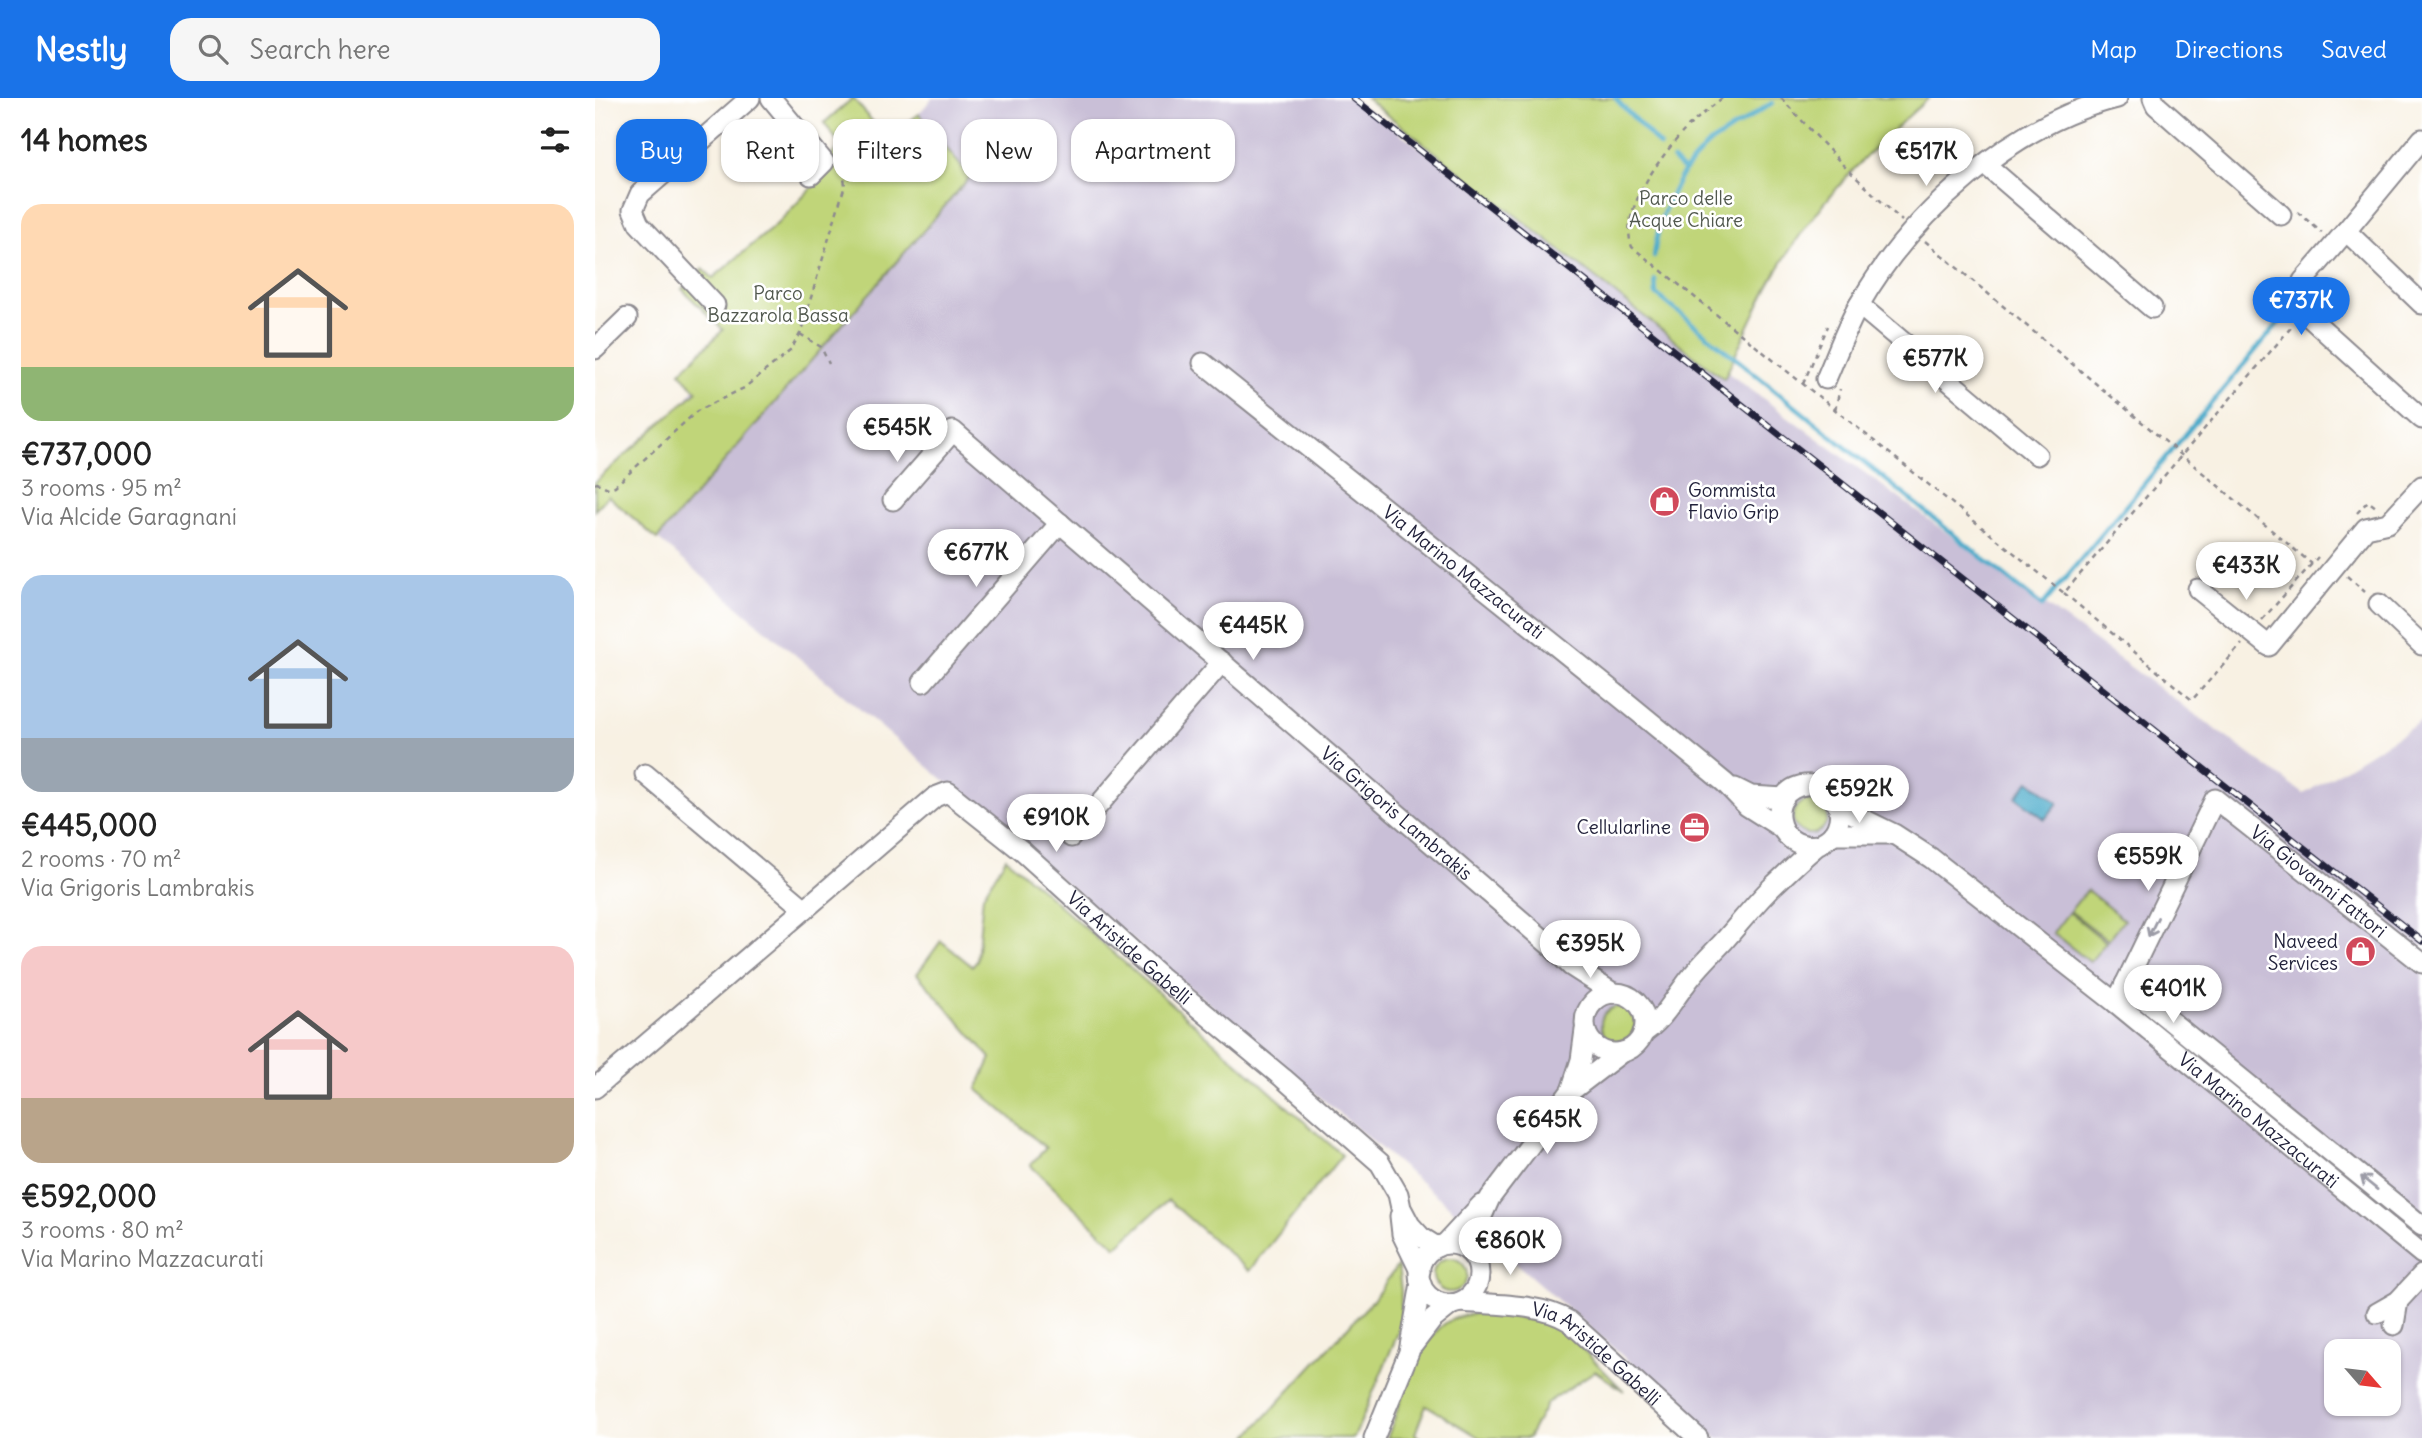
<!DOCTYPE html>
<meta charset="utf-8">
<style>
:root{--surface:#fff;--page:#f6f6f6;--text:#222;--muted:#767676;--accent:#1a73e8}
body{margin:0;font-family:Delius,sans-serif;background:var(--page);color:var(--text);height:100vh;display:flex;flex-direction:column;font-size:26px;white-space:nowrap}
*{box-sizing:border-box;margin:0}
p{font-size:23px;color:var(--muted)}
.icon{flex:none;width:38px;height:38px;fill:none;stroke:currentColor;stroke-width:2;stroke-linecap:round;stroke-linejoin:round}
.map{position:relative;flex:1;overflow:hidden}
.drawer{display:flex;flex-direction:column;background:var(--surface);width:595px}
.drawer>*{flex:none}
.top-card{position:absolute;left:21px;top:21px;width:665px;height:63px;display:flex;gap:14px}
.needle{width:46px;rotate:118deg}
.fabs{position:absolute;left:1729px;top:1241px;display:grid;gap:14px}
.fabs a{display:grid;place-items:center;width:77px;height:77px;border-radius:14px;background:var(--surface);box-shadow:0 2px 5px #0004;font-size:35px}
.price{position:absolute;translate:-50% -60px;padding:0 16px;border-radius:24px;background:#fff;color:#222;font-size:23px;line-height:46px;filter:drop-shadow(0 2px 4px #0008)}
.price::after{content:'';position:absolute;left:50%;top:42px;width:21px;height:16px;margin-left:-10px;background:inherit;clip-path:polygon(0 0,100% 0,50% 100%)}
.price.selected{background:var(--accent);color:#fff}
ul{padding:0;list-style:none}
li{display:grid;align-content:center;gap:14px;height:371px;padding:0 21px}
li span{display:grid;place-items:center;height:217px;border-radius:21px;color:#555}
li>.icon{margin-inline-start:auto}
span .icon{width:126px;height:126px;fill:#fffc;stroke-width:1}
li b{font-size:30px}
h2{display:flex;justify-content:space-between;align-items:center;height:84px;padding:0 21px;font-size:30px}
.tag{padding:0 24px;border-radius:21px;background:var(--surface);box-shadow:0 2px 5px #0004;font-size:24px;line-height:63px}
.tag.selected{background:var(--accent);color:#fff}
header{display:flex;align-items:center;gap:42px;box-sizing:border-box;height:98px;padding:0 35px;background:var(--accent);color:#fff}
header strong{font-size:33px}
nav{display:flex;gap:38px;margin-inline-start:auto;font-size:24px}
.search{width:490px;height:63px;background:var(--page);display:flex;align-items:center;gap:18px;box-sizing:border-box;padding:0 24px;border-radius:21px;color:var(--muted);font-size:26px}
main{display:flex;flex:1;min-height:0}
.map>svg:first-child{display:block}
.industrial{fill:#c9bfd7;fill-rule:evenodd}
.green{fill:#c0d579;stroke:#717c5a;stroke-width:2}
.water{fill:#4babca;stroke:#366682;stroke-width:2}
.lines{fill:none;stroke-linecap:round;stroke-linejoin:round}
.stream{stroke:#4babca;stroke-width:4.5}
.minor-casing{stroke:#8d8a8f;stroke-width:23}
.path{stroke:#8d8a8f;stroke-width:2.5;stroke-dasharray:5 5;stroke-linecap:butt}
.minor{stroke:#fff;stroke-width:19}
.rail-casing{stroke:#22223b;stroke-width:7}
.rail{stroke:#fff;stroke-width:4.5;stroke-dasharray:13;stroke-linecap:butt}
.oneway{stroke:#9c9ca7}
.labels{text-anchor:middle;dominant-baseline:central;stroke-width:5;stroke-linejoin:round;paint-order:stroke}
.park-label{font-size:19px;fill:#51584e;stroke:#fff}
.poi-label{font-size:19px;fill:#22223b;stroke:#fff;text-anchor:end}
.street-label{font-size:19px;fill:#22223b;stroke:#fff}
</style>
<header>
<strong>Nestly</strong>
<div class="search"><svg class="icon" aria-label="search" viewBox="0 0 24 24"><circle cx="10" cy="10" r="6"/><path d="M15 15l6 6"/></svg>Search here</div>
<nav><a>Map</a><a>Directions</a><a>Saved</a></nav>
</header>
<main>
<section class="drawer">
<h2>14 homes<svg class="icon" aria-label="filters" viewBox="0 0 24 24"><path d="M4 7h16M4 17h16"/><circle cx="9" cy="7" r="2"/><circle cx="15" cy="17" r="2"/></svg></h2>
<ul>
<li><span style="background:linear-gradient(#ffd9b3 75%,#8fb573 0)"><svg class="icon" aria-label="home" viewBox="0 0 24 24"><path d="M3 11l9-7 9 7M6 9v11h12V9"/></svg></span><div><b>€737,000</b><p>3 rooms · 95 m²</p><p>Via Alcide Garagnani</p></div></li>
<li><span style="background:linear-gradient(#a9c7e8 75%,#9aa5b1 0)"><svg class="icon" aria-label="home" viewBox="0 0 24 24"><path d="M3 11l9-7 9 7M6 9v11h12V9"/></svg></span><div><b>€445,000</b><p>2 rooms · 70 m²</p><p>Via Grigoris Lambrakis</p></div></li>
<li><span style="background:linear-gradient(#f6c9c9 70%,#b9a48a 0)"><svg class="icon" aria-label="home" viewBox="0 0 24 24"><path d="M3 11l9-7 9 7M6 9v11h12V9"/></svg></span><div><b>€592,000</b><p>3 rooms · 80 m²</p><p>Via Marino Mazzacurati</p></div></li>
</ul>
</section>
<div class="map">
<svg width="1827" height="1340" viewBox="0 0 1827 1340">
<rect width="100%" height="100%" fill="#fff"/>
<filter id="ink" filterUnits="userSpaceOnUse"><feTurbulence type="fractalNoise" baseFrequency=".0143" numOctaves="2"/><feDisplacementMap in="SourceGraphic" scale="14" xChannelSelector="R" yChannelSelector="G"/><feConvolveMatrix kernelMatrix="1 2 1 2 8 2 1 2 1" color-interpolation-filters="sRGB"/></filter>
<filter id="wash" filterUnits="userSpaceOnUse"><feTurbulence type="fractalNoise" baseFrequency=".00686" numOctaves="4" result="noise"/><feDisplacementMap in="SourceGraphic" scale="28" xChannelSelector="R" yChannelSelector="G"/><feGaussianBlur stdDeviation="1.57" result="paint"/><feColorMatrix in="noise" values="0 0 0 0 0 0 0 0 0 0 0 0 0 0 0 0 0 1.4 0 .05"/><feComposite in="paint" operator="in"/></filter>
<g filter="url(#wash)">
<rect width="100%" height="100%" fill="#f8f1e3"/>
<path class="industrial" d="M337 0H757L1709 696 1827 623V1340H1122L880 1130 12 398ZM1741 1253H1794V1306H1741Z"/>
<g class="green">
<polygon points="258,0 291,40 324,16 375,79 62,441 13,398 0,412 0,384 102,293 85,274 128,232 87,191 108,171 118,180 183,125 226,80 229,64 246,48 229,25"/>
<path d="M771 0H1334C1274 52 1220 107 1180 176 1161 209 1146 246 1129 281Z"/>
<circle cx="1215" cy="719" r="17"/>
<polygon points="411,760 747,1057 654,1173 573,1102 521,1149 435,1067 451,1050 382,991 396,960 322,876 346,843 377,868 382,862 388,797"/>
<polygon points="1492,792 1529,822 1513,842 1475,813"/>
<polygon points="1474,814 1511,844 1495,864 1458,835"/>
<circle cx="1023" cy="926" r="17"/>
<circle cx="855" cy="1177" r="17"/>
<polygon points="803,1167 806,1193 806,1228 759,1340 651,1340 778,1202"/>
<path d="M892 1214 955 1225 971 1234 1029 1293 1000 1273 952 1305 933 1340H885L831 1307 820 1336 825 1340H792C806 1306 823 1234 860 1220 870 1216 881 1216 892 1214Z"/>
</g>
<polygon class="water" points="1434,683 1463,705 1450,721 1421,699"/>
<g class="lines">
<g class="stream">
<polyline points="1020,0 1065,48"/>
<polyline points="1089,73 1112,47 1177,5"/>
<path d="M1059 159C1063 122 1071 105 1089 73L1078 62"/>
<polyline points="1060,182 1061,196 1447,508 1686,222"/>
</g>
</g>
</g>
<g filter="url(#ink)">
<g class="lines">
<defs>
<g id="minor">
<polyline points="176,0 229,64 216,77"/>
<polyline points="1558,0 1561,7 1686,117"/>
<polyline points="1827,41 1751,133 1827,206"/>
<polyline points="1391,67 1557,210"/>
<polyline points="1751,133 1708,183 1703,200 1714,219 1827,321"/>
<polyline points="120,207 44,126 38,112 45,96 155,0"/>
<polyline points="1264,207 1442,357"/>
<polyline points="0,251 32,220"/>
<path id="s1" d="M608 265 1025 599 1130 685 1152 708 1185 729"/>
<path d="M1231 281C1242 256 1251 230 1264 207 1317 115 1418 25 1522 0"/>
<path id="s2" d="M298 402 358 333 957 849 976 868 1018 895"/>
<polyline points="1603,491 1674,548 1771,430 1793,425 1827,388"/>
<polyline points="1784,506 1827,547"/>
<polyline points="328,584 465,425"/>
<path id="s3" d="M50 676 210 811 340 699 353 694 427 753 565 878 688 980 785 1065 803 1096 806 1110 815 1127 826 1139 842 1149"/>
<polyline points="1140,690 1156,698 1189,700"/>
<path id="s4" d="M1244 709 1299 736 1336 760 1521 905 1827 1156"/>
<polyline points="1238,736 1293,736"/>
<polyline points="476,739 627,564"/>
<polyline points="1530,886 1827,1128"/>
<circle cx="1020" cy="925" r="30"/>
<path id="s5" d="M1521 905 1620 701 1827 865"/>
<path d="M1048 935C1068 922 1076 905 1090 887 1101 871 1116 857 1129 843 1146 824 1161 804 1179 787 1193 774 1208 759 1223 747 1231 742 1238 739 1242 729 1251 708 1233 684 1210 687 1170 692 1177 754 1224 747"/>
<polyline points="0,990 210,811"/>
<polyline points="976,993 986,962 990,932"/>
<polyline points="805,1118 807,1136 825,1173"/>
<polyline points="850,1146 886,1107"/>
<circle cx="854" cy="1176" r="30"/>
<polyline points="878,1157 883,1127 895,1100 976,993 1027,954"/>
<path id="s6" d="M865 1204C900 1207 943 1205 974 1223L1103 1340"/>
<polyline points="1782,1215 1803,1203 1827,1177"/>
<polyline points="1799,1227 1803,1203"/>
<polyline points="818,1247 837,1222 857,1206"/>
<polyline points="779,1340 814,1254 826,1185"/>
</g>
</defs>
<use href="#minor" class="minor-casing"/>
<g class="path">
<path d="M1127 0C1115 11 1100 21 1089 33 1066 58 1023 114 1037 149L1469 495 1699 226"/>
<polyline points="1186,0 1248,67 1307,123"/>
<polyline points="1703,114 1727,135"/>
<polyline points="1330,143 1717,466"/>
<polyline points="1690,181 1684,191 1683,206 1694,221"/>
<polyline points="205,236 226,249 234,266"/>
<polyline points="1208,286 1233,228"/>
<polyline points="1240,312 1245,291"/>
<polyline points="0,386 2,385 13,390 20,388 102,313 149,290 195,253 205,236 250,87 248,74 244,72"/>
<polyline points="1762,415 1773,403 1782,410"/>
<polyline points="1752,478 1770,494"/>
<polyline points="1469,495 1597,602 1647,546"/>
<polyline points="1667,522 1723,459"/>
</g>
<use href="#minor" class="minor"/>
<defs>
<polyline id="rail" points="758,0 1827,843"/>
</defs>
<use href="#rail" class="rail-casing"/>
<use href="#rail" class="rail"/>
</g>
<defs><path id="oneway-shaft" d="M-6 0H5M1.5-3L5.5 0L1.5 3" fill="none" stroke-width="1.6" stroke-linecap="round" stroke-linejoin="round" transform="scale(1.75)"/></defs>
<g class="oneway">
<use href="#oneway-shaft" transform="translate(1558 829) rotate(116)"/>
<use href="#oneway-shaft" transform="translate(1774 1085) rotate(-141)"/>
</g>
</g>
<defs>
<symbol id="shop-disc" viewBox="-11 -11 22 22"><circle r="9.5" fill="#d1495b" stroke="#fff"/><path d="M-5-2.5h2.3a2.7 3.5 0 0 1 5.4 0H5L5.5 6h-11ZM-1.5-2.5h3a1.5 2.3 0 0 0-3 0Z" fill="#fff"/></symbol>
<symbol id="office-disc" viewBox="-11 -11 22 22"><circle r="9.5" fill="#d1495b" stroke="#fff"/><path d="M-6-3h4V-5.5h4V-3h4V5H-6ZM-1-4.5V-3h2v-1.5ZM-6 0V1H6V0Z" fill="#fff"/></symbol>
</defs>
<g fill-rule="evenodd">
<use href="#shop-disc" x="1052" y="386" width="35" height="35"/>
<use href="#office-disc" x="1082" y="712" width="35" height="35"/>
<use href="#shop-disc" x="1748" y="836" width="35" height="35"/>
</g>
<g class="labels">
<g class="park-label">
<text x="1091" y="100">Parco delle<tspan x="1091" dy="22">Acque Chiare</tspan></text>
<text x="183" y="195">Parco<tspan x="183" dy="22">Bazzarola Bassa</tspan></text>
</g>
<g class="poi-label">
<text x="1093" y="392" text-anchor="start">Gommista<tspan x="1093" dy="22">Flavio Grip</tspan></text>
<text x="1076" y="729">Cellularline</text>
<text x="1743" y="843">Naveed<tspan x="1743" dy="22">Services</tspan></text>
</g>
<g class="street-label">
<text stroke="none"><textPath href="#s1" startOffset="334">Via Marino Mazzacurati</textPath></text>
<text stroke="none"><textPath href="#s2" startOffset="677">Via Grigoris Lambrakis</textPath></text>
<text stroke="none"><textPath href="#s5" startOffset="359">Via Giovanni Fattori</textPath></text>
<text stroke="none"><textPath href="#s3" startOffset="634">Via Aristide Gabelli</textPath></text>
<text stroke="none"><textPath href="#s4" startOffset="525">Via Marino Mazzacurati</textPath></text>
<text stroke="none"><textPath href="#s6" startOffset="152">Via Aristide Gabelli</textPath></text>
</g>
</g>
</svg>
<div class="fabs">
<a><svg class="needle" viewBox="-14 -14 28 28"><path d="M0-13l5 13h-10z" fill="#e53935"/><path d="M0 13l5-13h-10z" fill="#767676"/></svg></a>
</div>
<b class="price" style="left:1331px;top:90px">€517K</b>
<b class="price selected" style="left:1706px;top:239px">€737K</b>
<b class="price" style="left:1340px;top:297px">€577K</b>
<b class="price" style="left:302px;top:366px">€545K</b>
<b class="price" style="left:381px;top:491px">€677K</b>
<b class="price" style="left:1651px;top:504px">€433K</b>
<b class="price" style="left:658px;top:564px">€445K</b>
<b class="price" style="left:1264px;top:727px">€592K</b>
<b class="price" style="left:461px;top:756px">€910K</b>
<b class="price" style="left:1553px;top:795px">€559K</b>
<b class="price" style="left:995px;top:882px">€395K</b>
<b class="price" style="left:1578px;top:927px">€401K</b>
<b class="price" style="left:952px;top:1058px">€645K</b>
<b class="price" style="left:915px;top:1179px">€860K</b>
<div class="top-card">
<a class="tag selected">Buy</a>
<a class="tag">Rent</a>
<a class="tag">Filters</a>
<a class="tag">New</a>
<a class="tag">Apartment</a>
</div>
</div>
</main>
